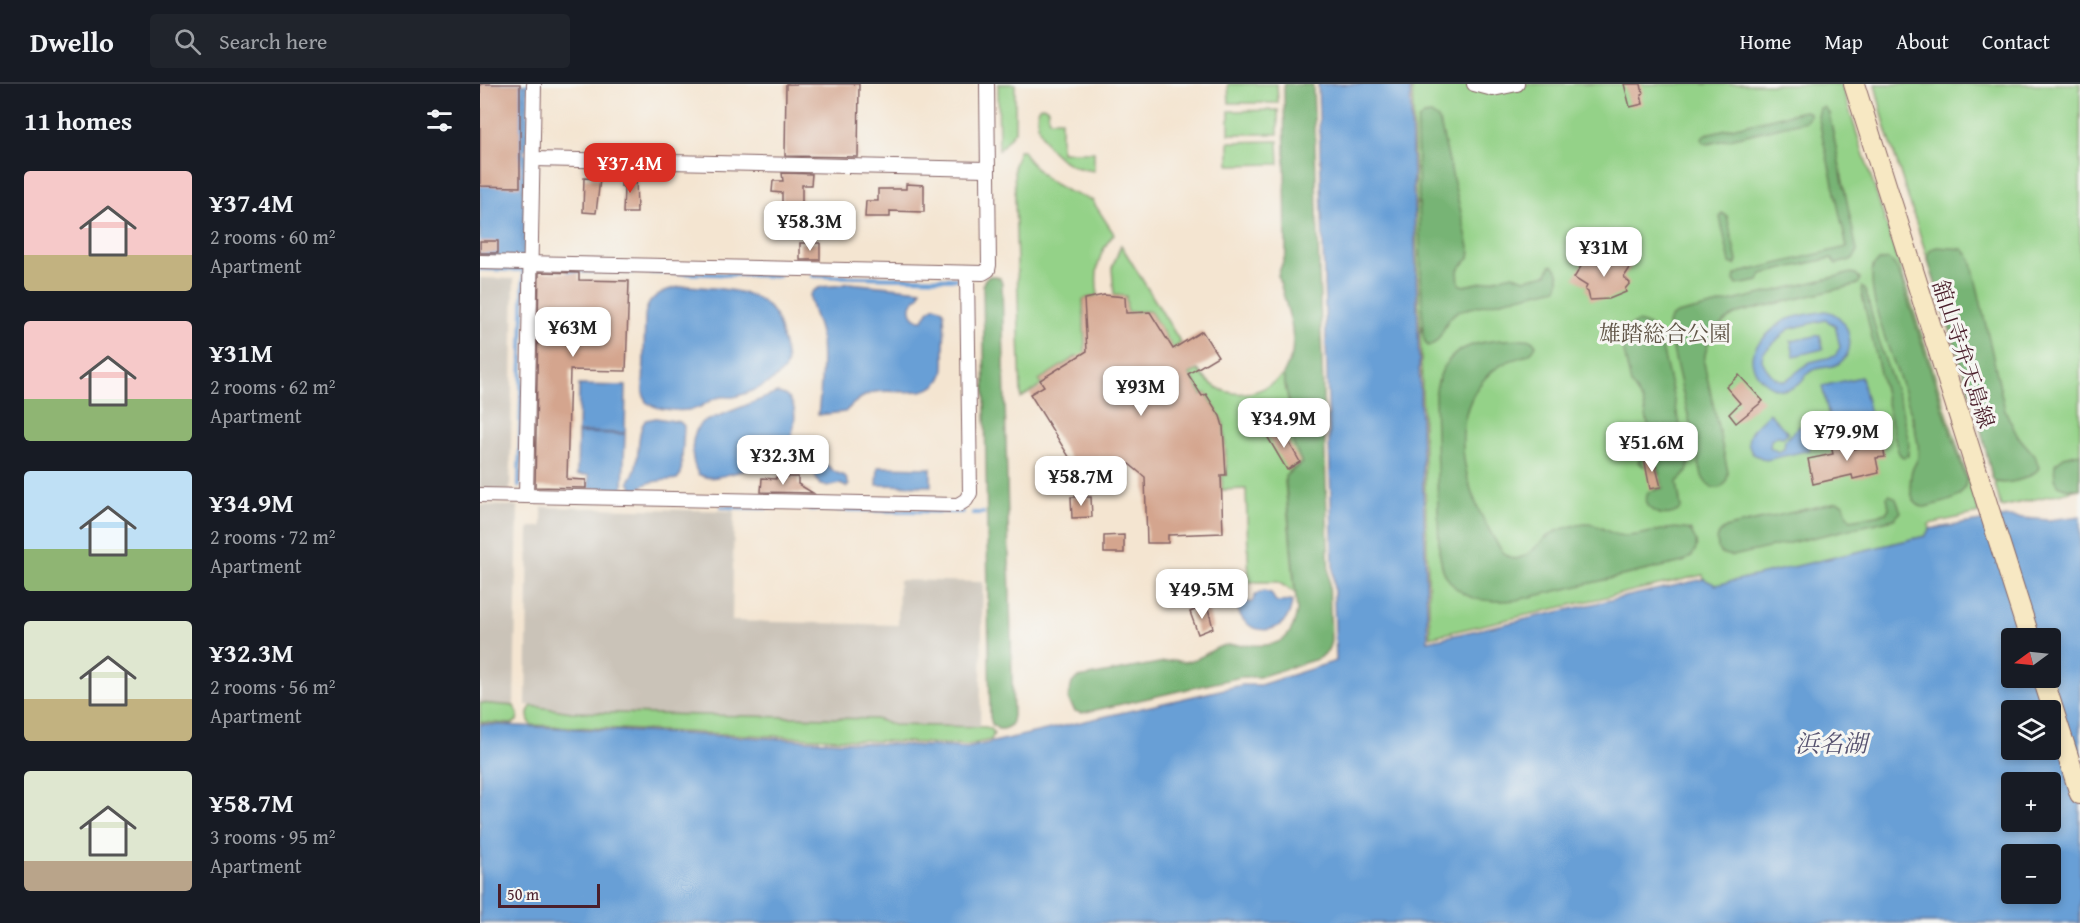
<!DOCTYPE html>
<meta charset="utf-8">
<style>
:root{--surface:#171b24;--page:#20242c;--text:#f1f3f6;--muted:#9ea1a6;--line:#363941;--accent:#d93025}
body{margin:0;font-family:"Gentium Book Plus","Noto Serif JP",serif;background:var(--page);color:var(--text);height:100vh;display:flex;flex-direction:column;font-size:22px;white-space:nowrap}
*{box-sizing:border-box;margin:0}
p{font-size:20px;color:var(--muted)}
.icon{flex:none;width:33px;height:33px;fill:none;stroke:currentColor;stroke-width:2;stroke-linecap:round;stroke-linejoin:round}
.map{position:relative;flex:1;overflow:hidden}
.drawer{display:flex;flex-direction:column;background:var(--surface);width:480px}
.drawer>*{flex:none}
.needle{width:39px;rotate:255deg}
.buttons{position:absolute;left:1521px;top:544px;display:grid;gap:12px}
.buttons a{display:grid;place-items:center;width:60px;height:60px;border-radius:6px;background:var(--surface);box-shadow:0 3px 9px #0003;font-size:30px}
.scale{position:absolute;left:18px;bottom:15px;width:102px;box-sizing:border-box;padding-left:6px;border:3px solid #4a1f2b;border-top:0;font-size:16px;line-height:21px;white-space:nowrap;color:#4a1f2b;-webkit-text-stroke:4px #f6f6f2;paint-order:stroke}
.price{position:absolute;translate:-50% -51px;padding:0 14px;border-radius:12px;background:#fff;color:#222;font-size:20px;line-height:39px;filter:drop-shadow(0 2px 3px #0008)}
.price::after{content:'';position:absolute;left:50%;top:36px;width:18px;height:14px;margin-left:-9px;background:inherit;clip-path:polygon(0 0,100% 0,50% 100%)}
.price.active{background:var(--accent);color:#fff}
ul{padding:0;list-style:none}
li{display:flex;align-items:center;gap:18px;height:150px;padding:0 24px}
li span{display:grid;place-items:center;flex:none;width:168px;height:120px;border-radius:6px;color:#555}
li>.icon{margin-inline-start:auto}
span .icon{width:72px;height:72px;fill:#fffc;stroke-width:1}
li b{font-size:26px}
h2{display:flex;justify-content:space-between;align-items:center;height:72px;padding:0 24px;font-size:26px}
header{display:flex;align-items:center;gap:36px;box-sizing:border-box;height:84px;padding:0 30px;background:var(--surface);border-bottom:2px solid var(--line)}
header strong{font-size:28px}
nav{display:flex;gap:33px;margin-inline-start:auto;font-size:21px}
.search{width:420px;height:54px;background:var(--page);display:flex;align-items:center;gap:15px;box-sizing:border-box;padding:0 21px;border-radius:6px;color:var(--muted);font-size:22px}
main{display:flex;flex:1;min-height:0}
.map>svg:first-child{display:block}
.industrial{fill:#cac3b8}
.green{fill:#94d288;stroke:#6f785a;stroke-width:1.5}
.forest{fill:#77b474;stroke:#606a50;stroke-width:1.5}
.water{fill:#689fd6;stroke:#595f80;stroke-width:1.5;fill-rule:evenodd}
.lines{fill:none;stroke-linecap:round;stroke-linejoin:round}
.stream{stroke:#689fd6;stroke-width:4}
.building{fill:#d4a58e}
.street-casing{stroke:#866465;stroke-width:16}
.secondary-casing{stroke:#866465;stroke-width:22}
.street{stroke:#fff;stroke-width:14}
.secondary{stroke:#f7e8c3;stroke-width:20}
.labels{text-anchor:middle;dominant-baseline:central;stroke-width:6;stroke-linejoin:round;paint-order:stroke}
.park-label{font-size:22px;fill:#605547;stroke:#f6f6f2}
.street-label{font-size:22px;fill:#4a1f2b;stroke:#f6f6f2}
.water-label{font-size:24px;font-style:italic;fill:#56526f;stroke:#f6f6f2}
</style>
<header>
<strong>Dwello</strong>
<div class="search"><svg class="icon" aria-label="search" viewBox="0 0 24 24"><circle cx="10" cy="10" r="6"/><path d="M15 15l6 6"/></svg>Search here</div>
<nav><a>Home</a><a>Map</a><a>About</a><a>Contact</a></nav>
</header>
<main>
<section class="drawer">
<h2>11 homes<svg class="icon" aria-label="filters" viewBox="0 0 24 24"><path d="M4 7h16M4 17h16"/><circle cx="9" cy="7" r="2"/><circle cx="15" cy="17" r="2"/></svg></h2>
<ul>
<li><span style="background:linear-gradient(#f6c9c9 70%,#c2b280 0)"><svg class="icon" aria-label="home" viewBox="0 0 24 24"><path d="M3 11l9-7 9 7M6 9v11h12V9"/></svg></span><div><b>¥37.4M</b><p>2 rooms · 60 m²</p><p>Apartment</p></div></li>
<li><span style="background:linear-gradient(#f6c9c9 65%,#8fb573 0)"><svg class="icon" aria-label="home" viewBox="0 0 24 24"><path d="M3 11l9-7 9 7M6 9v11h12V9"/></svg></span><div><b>¥31M</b><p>2 rooms · 62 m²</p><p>Apartment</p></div></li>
<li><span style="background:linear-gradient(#bfe0f5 65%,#8fb573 0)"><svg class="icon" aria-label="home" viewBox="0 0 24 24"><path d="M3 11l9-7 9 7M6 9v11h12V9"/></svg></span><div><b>¥34.9M</b><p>2 rooms · 72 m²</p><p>Apartment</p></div></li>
<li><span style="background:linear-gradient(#dfe7d0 65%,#c2b280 0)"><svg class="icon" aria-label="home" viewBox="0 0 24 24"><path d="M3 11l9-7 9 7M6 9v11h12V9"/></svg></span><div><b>¥32.3M</b><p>2 rooms · 56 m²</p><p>Apartment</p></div></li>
<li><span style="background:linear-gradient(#dfe7d0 75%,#b9a48a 0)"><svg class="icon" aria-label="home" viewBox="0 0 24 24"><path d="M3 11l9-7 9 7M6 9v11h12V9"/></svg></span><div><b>¥58.7M</b><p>3 rooms · 95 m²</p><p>Apartment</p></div></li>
</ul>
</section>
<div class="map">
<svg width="1600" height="839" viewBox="0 0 1600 839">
<rect width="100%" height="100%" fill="#f6f6f2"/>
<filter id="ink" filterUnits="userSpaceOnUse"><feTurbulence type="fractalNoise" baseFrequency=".0167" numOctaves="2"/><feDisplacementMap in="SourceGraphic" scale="12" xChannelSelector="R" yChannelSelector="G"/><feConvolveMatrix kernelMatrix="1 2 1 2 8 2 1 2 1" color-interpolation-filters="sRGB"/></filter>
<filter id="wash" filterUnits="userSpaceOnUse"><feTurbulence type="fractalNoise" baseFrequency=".008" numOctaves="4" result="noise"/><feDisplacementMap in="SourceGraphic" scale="24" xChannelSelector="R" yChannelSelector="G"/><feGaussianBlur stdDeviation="1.35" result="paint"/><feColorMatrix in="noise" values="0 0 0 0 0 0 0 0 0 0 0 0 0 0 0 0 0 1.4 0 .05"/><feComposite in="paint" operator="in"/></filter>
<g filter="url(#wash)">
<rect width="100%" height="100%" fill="#f4e5d1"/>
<g class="industrial">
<polygon points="0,194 34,195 30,407 0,406"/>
<polygon points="0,421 38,422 34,622 0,619"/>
<polygon points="62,423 254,427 252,537 418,541 419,496 503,498 500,643 413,641 396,635 92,628 46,621 49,443 62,443"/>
</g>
<g class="green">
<polygon points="518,0 535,0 535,47 519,66"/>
<polygon points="748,0 797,0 798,19 749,19"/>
<polygon points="932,0 1361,0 1499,429 1449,440 1450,445 1445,452 1236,501 1224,495 1223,491 950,553"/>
<polygon points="1395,0 1600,0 1600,405 1521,423 1498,333 1405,41"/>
<path d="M563 22 568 25 569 36H581V68H614V87C588 85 565 68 558 41 557 34 556 29 560 23Z"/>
<polygon points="798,26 798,50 749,50 749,27"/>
<polygon points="798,57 799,80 749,81 749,58"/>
<path d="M539 66H543L549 77 566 95 587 107 612 116 634 150C618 168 614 188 618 211L603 215 606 286 597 272 559 296 562 301 541 314 534 81Z"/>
<polygon points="641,161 701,259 696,262 700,269 697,271 670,227 647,228 646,212 634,211 632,184"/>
<path d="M708 282 712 289 718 286C741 317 775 316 803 291L811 328 814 361 822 379 809 387 805 397 815 509 798 498H769L766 405 742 406V392L747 391 744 341 740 332 726 309 722 311 706 284Z"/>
<polygon points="0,619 34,622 38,631 37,637 32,640 0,638"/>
<path d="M52 622 92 628 396 635 413 641 506 643 511 645 514 649 511 656 487 661 51 641C47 634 46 628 52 622Z"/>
</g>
<g class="forest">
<path d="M804 0 833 1 851 555C850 566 846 570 837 575L779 593H761L602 629 595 627 588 615 592 599 598 594 695 576C713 583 726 567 742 562 762 557 789 568 806 553 813 546 815 536 817 527L805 392 822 379 814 361 811 328 803 291 812 271 813 255 811 238 798 191 806 169Z"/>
<path d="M1344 23 1349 29 1377 167C1375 178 1365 177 1356 180L1351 174 1282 190 1279 197 1257 201 1254 196 1255 191 1259 189 1367 163 1338 32 1340 24Z"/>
<polygon points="1324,27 1328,28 1330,31 1326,37 1228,60 1224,59 1222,56 1223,52 1226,50"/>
<path d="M951 30 958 35 961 43 990 167 989 174 978 186 979 200 984 202 1033 191 1045 195 1067 190 1070 182 1073 181C1079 186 1081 197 1077 204L1073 205 978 227C962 236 964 258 948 262L945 258 943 251 937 47 938 37 943 31Z"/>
<polygon points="1242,129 1247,132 1257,177 1255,181 1250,179 1240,133"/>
<path d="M1457 163 1483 165 1491 175 1525 326 1537 351 1555 372 1559 384C1552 395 1525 402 1514 397L1512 393 1498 333 1449 180 1448 171 1451 165Z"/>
<path d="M1408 175 1414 180 1419 189 1486 396C1485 418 1462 418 1445 423 1429 423 1429 398 1432 386 1434 381 1437 378 1438 373 1440 365 1437 354 1435 346 1427 299 1385 226 1393 182L1399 177Z"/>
<path d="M1371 189 1376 190 1380 195 1379 199 1375 201 1261 228C1238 237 1226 254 1224 279L1248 388C1247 408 1230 410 1222 392L1188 244C1188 236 1190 233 1197 230Z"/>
<polygon points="510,192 515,192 520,194 522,200 533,632 531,641 524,645 518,645 512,640 510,633 503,200 505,195"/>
<polygon points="1382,203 1385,205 1400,262 1421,321 1429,359 1428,372 1424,373 1420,371 1418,367 1381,206"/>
<path d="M1157 238C1169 240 1174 244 1180 255L1209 380 1207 388 1197 398 1201 424C1189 438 1159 428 1168 408L1183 404 1177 380 1163 382 1158 378 1161 373 1173 370 1174 367 1163 318 1151 300 1143 263V251L1148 243Z"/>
<path d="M1043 255 1052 256 1056 261C1051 274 1036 273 1025 279 1014 284 1005 293 998 303 969 347 986 408 1011 449 1016 458 1023 473 1035 475 1054 472 1060 453 1077 447 1087 443 1103 438 1114 441 1124 444 1133 452 1145 452 1169 452 1184 440 1210 446 1220 460 1219 469 1203 478L1037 516C1009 519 980 518 965 490 961 484 961 474 959 467L955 312C962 258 998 257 1043 255Z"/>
<path d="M1600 369V405C1580 406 1572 402 1575 380L1584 373Z"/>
<path d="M1410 411 1416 415 1421 428 1414 435 1253 472 1240 469C1235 457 1236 448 1248 443L1357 418 1364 420 1367 431 1371 436 1406 429 1409 424 1407 413Z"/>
</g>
<g class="water">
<polygon points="0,0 45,0 42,174 0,173"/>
<path d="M838 0H930L948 557 1224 495 1236 501 1445 452 1450 445 1527 433 1569 436 1600 432V839H0V640L487 664 762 601H780L856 577ZM1532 555H1570V594H1532ZM1532 627H1570V666H1532ZM1532 699H1570V738H1532ZM1532 771H1570V810H1532Z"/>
<path d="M368 199 441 206 439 213C428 218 428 231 439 236H443L448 227 455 222 463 225C466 238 464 253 464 267 464 274 465 283 463 290 454 317 416 304 395 308 382 311 373 319 365 328L338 331C341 306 343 281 341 256 340 240 330 227 330 211 338 198 355 205 368 199Z"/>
<path d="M209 202C237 205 277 203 294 230 300 239 301 251 304 261 305 270 310 280 303 287 292 300 270 309 254 313 249 314 245 312 241 313 233 314 227 319 220 323 206 329 178 327 166 318L163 309 165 232C167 210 190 203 209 202Z"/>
<path d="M1345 227C1366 229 1378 261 1363 276 1355 285 1343 282 1333 286 1323 291 1323 301 1309 305 1291 310 1267 287 1273 269 1276 259 1296 242 1304 237 1315 231 1333 230 1345 227ZM1345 236 1355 241 1360 263 1355 272 1330 278 1305 297C1295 297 1286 286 1282 276L1283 269 1309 245Z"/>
<polygon points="1340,251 1343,265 1314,272 1311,257"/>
<polygon points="1381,293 1393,342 1353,351 1342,302"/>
<polygon points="99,301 146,302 145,349 98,348"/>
<path d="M297 309C327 312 313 362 298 374 286 384 268 385 254 389 241 392 230 397 218 390 210 375 210 352 221 339Z"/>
<path d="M1289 329 1308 349 1303 353 1297 352 1291 356 1290 363 1298 368 1304 365 1305 356 1320 342 1325 344 1330 366 1286 376 1273 370C1260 352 1277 341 1289 329Z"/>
<path d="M176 334 200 338 204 342 201 390 197 395C185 397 165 396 158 406L153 405 149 398C150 395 152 392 154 389 160 376 156 345 166 336Z"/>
<polygon points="98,349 145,350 143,405 109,404 109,391 97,391"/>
<polygon points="338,375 340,375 355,388 365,392 369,401 366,403 360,400 351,402 340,401 335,392"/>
<polygon points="398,383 451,384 451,402 397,401"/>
<path d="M784 507 791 509 796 518 812 517C810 554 762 556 756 519L772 518 776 510Z"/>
</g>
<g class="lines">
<g class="stream">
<polyline points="46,64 47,0"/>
<polyline points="45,86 46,71"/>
<polyline points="45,102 45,92"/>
<polyline points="44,174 45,109"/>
<polyline points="0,185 44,186"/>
<polyline points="89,187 153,188"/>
<polyline points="159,188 299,192"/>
<polyline points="333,192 476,195"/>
<polyline points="39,402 44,184"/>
<polyline points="242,423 286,424"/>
<polyline points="329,425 482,428"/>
<polyline points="493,429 503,429"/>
</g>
</g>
<g id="blocks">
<g class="building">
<polygon points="0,0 40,0 40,103 0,102"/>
<polygon points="306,0 379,0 378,73 305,72"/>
<polygon points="1144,0 1161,0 1163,10 1161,11 1163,20 1150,23"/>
<polygon points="302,89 332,90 331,101 322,101 322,135 302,134 302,109 292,108 293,97 303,97"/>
<polygon points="141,91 156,91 157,129 143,129 144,103 141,103"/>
<polygon points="104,94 120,95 116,129 103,128"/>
<polygon points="426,100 444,101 444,128 410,127 410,133 385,133 386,117 398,117 398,105 426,105"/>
<rect x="0" y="157" width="18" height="12"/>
<rect x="320" y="159" width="20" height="17"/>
<polygon points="1137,172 1152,181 1144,193 1150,199 1145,205 1146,208 1129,215 1110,216 1108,208 1105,206 1107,202 1094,194 1103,179"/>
<polygon points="59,188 99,189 99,196 149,197 146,287 90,286 87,395 106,396 106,404 55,403"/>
<polygon points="624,211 645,213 646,229 670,228 693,265 722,247 738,272 708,290 722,312 726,310 740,332 743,342 746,391 741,391 743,449 688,451 688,459 667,459 665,393 649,380 609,405 550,310 564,302 560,296 607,267 604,215"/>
<polygon points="1259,291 1283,317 1256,339 1249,330 1260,319 1246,303"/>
<polygon points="801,344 820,378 807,386 787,352"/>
<polygon points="1373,357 1374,365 1402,358 1405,373 1396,374 1399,389 1373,395 1372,391 1333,400 1328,375 1353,370 1351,362"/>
<polygon points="1173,372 1181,403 1170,405 1164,374"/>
<polygon points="296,393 318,393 318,400 333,409 281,408 282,394 296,395"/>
<polygon points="591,413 611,413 612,433 592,434"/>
<polygon points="644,451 644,469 624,469 624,452"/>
<polygon points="725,522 726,525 728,524 733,544 718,550 710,528"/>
</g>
</g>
</g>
<g filter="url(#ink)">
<use href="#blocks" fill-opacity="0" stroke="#866465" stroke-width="1.5"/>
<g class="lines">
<defs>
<g id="street">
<polyline points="994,0 1013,5 1037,0"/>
<polyline points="53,75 507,85"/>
<polyline points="0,178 503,189 508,186 509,181 507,0"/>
<polyline points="0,411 478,421 486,416 490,409 487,190"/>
<polyline points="46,412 54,0"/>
</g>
<g id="secondary">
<polyline points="1374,0 1550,555"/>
<polyline points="1563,594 1600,710"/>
</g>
</defs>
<use href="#street" class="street-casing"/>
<use href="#secondary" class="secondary-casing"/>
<use href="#street" class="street"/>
<use href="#secondary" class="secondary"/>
</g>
</g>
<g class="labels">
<g class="park-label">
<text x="1185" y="249">雄踏総合公園</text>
</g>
<g class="street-label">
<text transform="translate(1484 270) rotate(72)">舘山寺弁天島線</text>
</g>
<g class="water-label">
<text x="1351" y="659">浜名湖</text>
</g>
</g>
</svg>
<div class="buttons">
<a><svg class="needle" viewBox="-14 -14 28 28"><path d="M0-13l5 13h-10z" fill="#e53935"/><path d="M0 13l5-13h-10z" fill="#9ea1a6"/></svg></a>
<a><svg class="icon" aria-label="layers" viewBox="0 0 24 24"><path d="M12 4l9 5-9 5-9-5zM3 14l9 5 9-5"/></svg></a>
<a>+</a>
<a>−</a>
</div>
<div class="scale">50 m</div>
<b class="price active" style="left:150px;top:110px">¥37.4M</b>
<b class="price" style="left:330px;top:168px">¥58.3M</b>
<b class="price" style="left:1124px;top:194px">¥31M</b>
<b class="price" style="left:93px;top:274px">¥63M</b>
<b class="price" style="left:661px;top:333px">¥93M</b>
<b class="price" style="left:804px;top:365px">¥34.9M</b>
<b class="price" style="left:1367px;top:378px">¥79.9M</b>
<b class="price" style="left:1172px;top:389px">¥51.6M</b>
<b class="price" style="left:303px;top:402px">¥32.3M</b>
<b class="price" style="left:601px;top:423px">¥58.7M</b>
<b class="price" style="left:722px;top:536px">¥49.5M</b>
</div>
</main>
